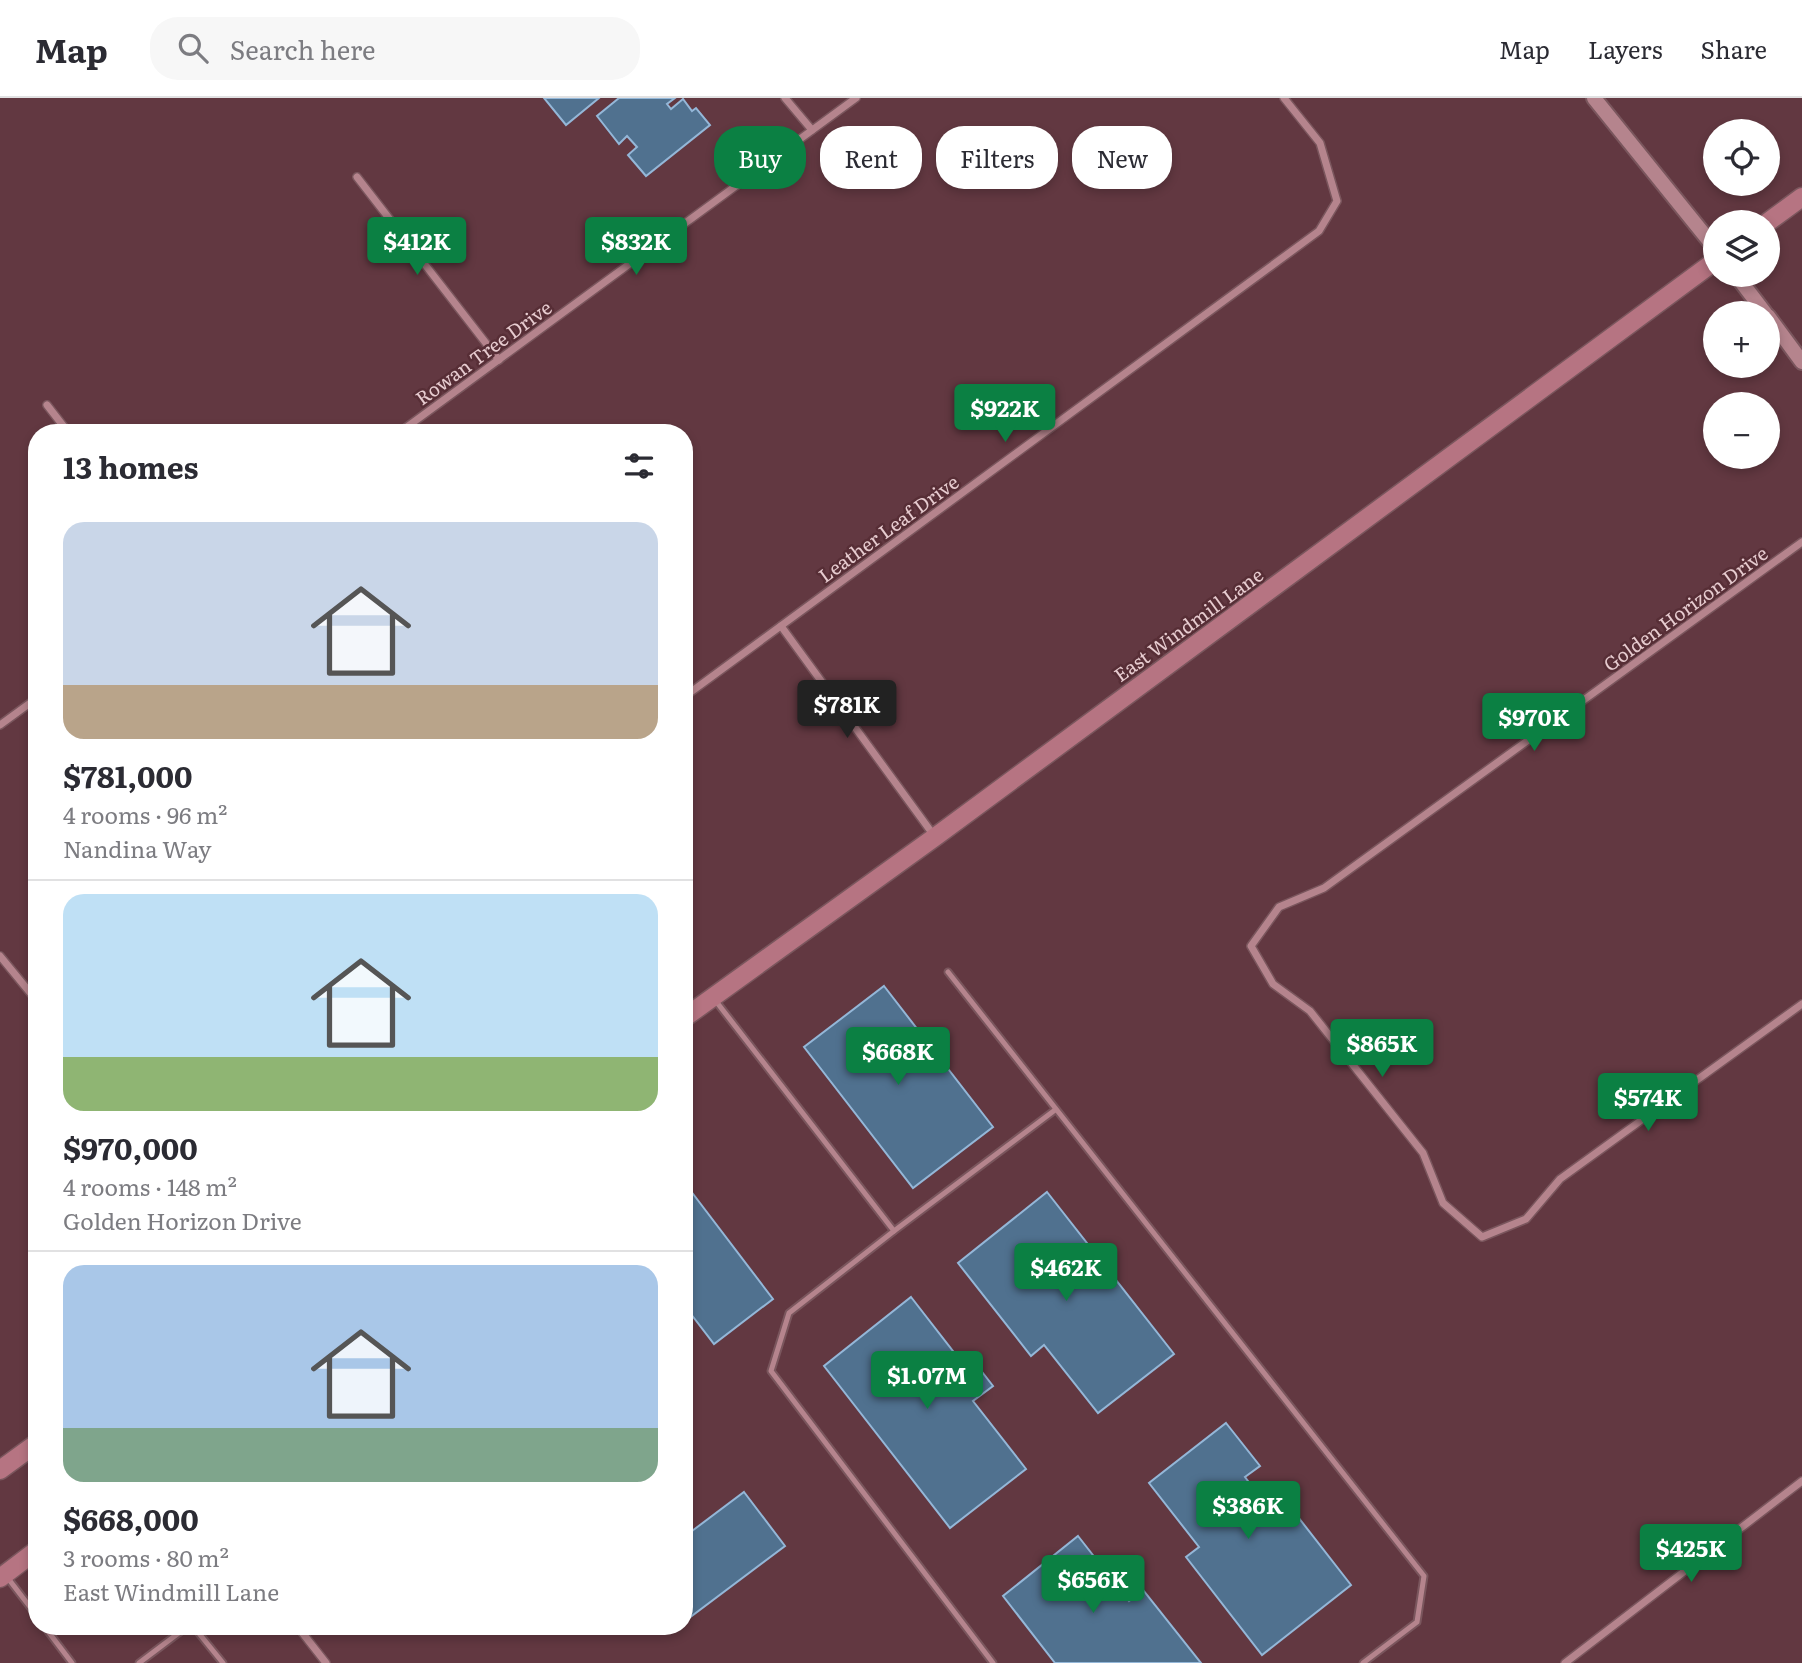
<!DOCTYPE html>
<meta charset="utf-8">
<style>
:root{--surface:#fff;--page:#f7f7f7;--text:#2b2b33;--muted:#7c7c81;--line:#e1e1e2;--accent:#0b8043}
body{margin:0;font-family:Literata,serif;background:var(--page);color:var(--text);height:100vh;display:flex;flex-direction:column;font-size:26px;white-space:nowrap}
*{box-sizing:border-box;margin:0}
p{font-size:23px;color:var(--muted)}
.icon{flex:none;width:38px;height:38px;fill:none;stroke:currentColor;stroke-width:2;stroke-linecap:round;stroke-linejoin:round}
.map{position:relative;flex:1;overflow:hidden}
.details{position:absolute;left:28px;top:326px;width:665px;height:1211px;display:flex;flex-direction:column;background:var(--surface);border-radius:28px;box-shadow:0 4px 10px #0003}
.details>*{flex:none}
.guide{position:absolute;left:714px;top:28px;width:665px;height:63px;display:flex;gap:14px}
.controls{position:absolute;left:1703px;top:21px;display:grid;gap:14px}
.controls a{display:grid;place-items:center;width:77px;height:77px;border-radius:50%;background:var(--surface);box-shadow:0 4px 10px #0003;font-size:35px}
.price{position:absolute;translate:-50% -60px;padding:0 16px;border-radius:7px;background:var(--accent);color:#fff;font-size:23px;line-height:46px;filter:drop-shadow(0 2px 4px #0008)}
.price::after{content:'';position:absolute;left:50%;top:42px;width:21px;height:16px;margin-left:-10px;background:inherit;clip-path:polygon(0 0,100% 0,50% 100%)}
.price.current{background:#222;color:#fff}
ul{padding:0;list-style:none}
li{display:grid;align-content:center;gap:14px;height:371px;padding:0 35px}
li+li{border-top:2px solid var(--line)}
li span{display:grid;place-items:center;height:217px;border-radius:21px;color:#555}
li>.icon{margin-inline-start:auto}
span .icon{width:126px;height:126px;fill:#fffc;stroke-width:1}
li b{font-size:30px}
h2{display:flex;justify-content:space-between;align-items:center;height:84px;padding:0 35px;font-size:30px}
.pill{padding:0 24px;border-radius:28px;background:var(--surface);box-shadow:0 4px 10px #0003;font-size:24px;line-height:63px}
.pill.current{background:var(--accent);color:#fff}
header{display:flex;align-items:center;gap:42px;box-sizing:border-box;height:98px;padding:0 35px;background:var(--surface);border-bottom:2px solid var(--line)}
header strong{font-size:33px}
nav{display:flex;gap:38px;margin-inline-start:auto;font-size:24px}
.search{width:490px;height:63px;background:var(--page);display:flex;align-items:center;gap:18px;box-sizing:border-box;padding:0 24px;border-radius:28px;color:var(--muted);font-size:26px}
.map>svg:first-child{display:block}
.building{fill:#50718f;stroke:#94b7d8;stroke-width:2}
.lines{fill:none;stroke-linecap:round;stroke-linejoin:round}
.lane-casing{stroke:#7a565d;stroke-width:9}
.street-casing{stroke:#7a565d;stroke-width:10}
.secondary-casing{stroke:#7a565d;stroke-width:18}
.primary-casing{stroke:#7a565d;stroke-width:21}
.lane{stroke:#b5848d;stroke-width:5}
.street{stroke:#b5848d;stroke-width:7}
.secondary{stroke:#b5848d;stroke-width:14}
.primary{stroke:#b67482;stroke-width:18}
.labels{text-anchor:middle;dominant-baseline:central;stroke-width:5;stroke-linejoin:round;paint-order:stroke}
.street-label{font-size:19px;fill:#e7ccd0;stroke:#572e36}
</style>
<header>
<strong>Map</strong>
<div class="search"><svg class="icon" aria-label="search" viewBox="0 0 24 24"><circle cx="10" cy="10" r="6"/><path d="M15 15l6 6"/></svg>Search here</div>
<nav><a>Map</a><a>Layers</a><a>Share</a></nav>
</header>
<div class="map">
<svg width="1802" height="1565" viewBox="0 0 1802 1565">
<rect width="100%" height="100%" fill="#623841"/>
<g class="building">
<polygon points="544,0 599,0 566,27"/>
<polygon points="619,0 675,0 667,6 671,11 683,1 692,13 696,10 710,27 646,78 628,57 637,49 627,38 619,46 597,18"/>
<polygon points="884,888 993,1029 913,1090 804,949"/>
<polygon points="684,1084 773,1201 714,1246 684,1207"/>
<polygon points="1047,1094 1174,1256 1098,1315 1044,1247 1031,1258 958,1165"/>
<polygon points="911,1199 960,1262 968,1256 993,1288 973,1303 1026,1371 950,1430 824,1268"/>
<polygon points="1226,1325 1260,1368 1245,1379 1263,1403 1277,1392 1351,1487 1262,1557 1186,1459 1199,1449 1149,1385"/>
<polygon points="744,1394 785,1448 689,1520 684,1513 684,1439"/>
<polygon points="1078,1438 1129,1503 1143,1492 1201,1565 1055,1565 1003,1498"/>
</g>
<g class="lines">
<defs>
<g id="lane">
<polyline points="948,874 1424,1478 1417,1524 1363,1565"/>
<polyline points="715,902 894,1133 789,1215 771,1273 993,1565"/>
<polyline points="894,1133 1055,1012"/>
<polyline points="7,1479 37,1518"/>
<polyline points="44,1528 72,1565"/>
<polyline points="193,1528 223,1565"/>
<polyline points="139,1565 188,1528"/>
</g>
<g id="street">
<polyline points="785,0 812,32"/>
<polyline points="357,79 499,262"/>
<polyline points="47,307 68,334"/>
<polyline points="400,334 856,0"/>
<polyline points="1802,444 1324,790 1279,809 1251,848 1273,886 1310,913 1423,1055 1443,1105 1482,1139 1526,1121 1560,1081 1802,906"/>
<polyline points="781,528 935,739"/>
<polyline points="684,599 1319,133 1337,103 1320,45 1284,0"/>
<polyline points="0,627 37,600"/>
<polyline points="0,858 37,903"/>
<polyline points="297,1528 326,1565"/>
<polyline points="1565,1565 1802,1383"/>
</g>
<g id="secondary">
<polyline points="1594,0 1715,150"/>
<polyline points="1736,177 1765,215"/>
<polyline points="1768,218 1802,264"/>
</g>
<g id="primary">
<polyline points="1768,124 1802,99"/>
<polyline points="684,920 935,739 1715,163"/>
<polyline points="0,1372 37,1345"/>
<polyline points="0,1480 37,1452"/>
</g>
</defs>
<use href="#lane" class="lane-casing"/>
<use href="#street" class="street-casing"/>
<use href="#secondary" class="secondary-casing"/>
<use href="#primary" class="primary-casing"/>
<use href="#lane" class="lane"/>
<use href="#street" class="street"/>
<use href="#secondary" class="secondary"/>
<use href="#primary" class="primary"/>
</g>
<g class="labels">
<g class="street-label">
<text transform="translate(483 254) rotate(-36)">Rowan Tree Drive</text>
<text transform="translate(888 430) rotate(-36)">Leather Leaf Drive</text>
<text transform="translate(1685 510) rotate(-36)">Golden Horizon Drive</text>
<text transform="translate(1188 526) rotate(-36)">East Windmill Lane</text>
</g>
</g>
</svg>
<div class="controls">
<a><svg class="icon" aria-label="locate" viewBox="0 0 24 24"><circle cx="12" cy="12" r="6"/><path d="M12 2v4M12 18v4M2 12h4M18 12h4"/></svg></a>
<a><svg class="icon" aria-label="layers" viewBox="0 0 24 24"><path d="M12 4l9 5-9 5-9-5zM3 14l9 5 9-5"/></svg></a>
<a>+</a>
<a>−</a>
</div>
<b class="price" style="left:417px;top:179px">$412K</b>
<b class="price" style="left:636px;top:179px">$832K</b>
<b class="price" style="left:1005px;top:346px">$922K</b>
<b class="price current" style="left:847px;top:642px">$781K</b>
<b class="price" style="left:1534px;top:655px">$970K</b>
<b class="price" style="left:1382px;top:981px">$865K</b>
<b class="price" style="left:898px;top:989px">$668K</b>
<b class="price" style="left:1648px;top:1035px">$574K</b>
<b class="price" style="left:1066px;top:1205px">$462K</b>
<b class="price" style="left:927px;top:1313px">$1.07M</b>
<b class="price" style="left:1248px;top:1443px">$386K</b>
<b class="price" style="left:1691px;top:1486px">$425K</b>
<b class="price" style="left:1093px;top:1517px">$656K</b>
<div class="guide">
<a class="pill current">Buy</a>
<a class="pill">Rent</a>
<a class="pill">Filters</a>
<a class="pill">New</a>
</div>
<section class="details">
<h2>13 homes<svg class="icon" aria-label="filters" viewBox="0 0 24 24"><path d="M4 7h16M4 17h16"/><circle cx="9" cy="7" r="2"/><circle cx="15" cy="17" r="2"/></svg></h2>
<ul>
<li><span style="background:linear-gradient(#c9d6e8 75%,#b9a48a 0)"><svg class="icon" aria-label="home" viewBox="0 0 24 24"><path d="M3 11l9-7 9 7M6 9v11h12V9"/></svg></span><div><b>$781,000</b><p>4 rooms · 96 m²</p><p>Nandina Way</p></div></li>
<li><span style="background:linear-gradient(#bfe0f5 75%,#8fb573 0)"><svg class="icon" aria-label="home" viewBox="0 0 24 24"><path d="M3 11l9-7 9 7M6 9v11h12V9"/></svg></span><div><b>$970,000</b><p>4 rooms · 148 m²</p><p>Golden Horizon Drive</p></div></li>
<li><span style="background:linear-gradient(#a9c7e8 75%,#7fa58c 0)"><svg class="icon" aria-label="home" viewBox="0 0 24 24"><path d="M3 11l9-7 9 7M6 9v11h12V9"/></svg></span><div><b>$668,000</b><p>3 rooms · 80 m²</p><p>East Windmill Lane</p></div></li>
</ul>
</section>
</div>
